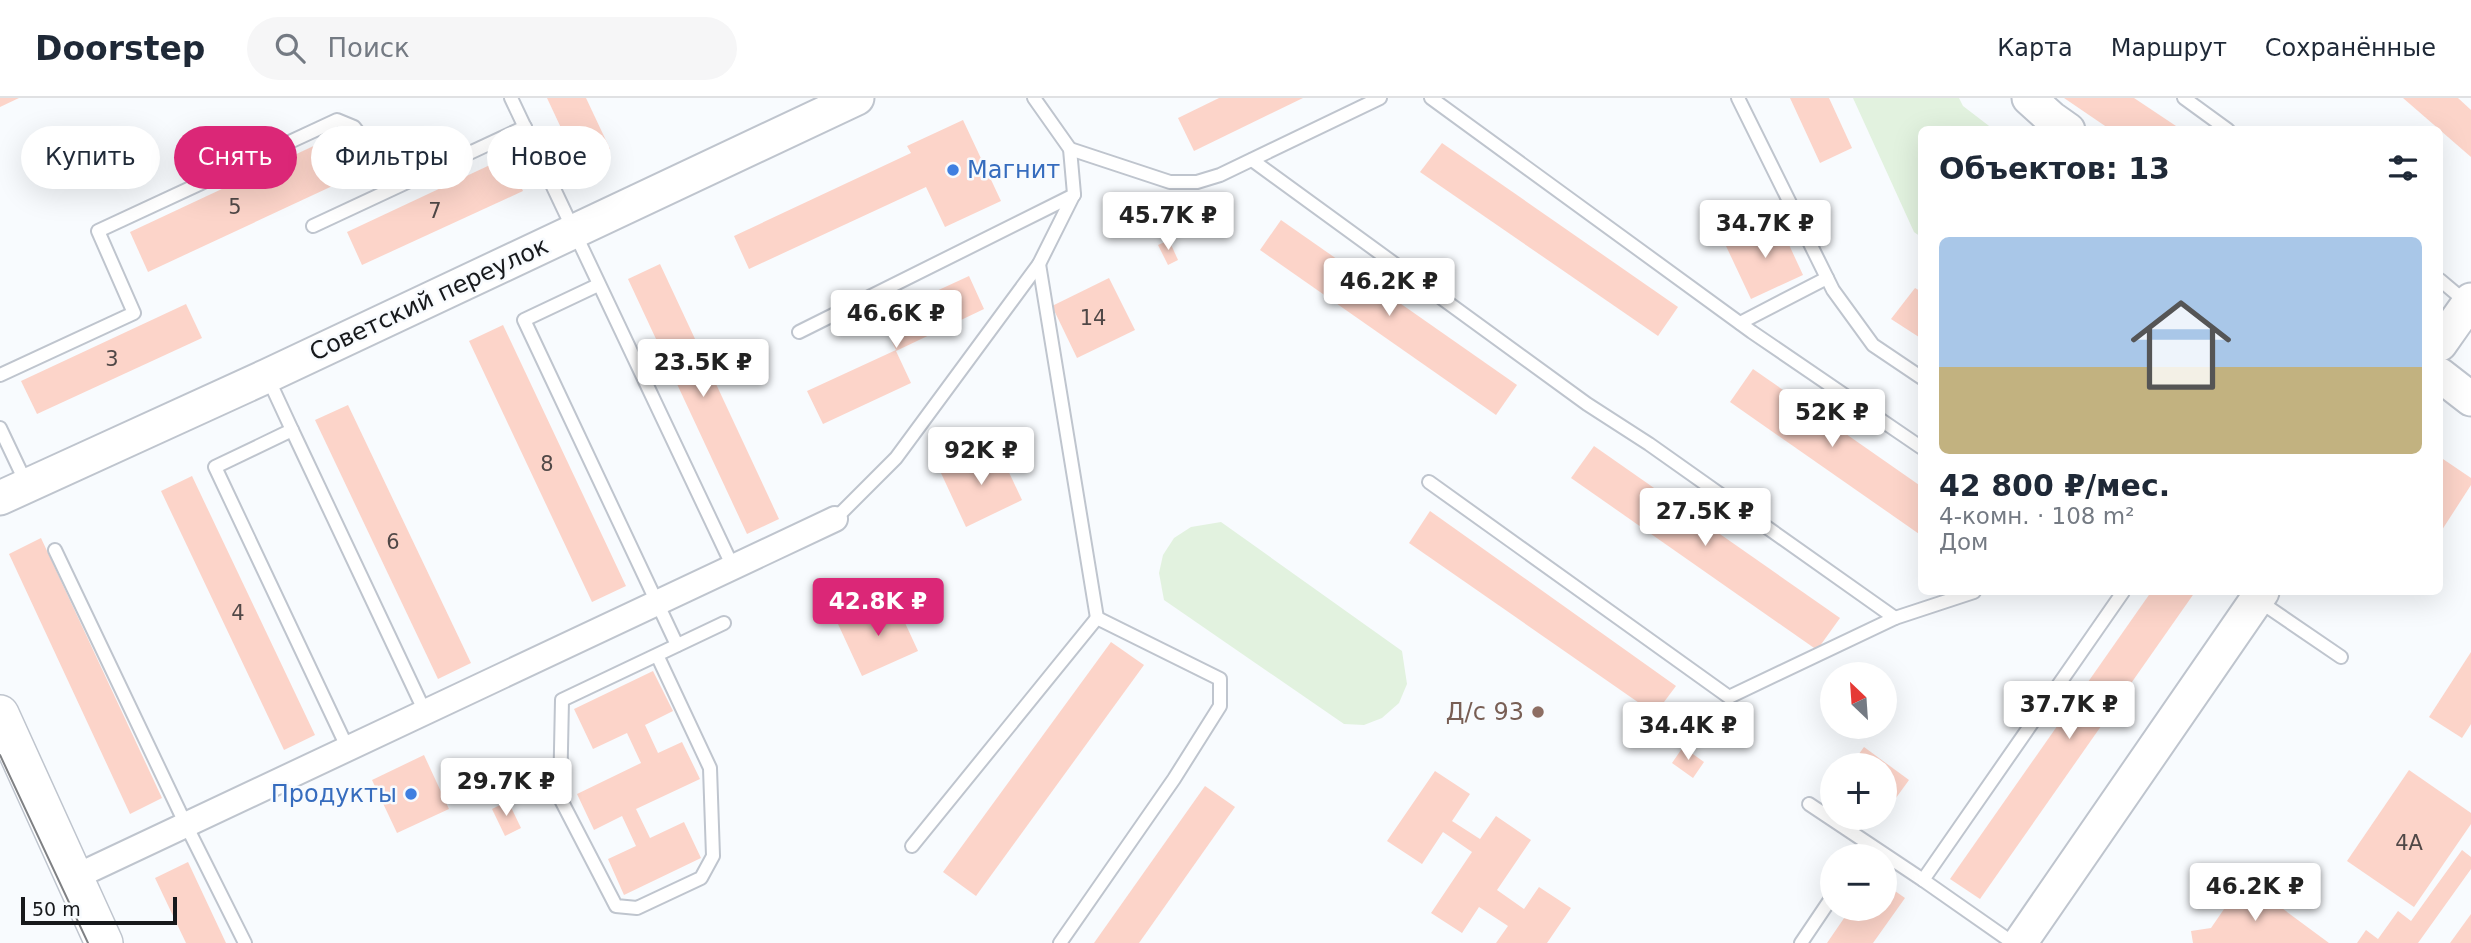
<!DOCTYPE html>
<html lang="ru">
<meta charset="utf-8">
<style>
:root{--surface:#fff;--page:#f6f6f7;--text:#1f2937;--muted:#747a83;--line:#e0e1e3;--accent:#db2777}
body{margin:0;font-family:"DejaVu Sans",sans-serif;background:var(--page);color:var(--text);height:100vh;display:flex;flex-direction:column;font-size:26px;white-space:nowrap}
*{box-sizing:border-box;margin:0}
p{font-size:23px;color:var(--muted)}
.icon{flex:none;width:38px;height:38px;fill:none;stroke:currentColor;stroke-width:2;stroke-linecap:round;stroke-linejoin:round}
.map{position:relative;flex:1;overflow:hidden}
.details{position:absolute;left:1918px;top:28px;width:525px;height:469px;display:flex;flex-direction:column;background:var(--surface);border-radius:10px;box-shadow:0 7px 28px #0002}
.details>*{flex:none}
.top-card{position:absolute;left:21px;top:28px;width:665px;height:63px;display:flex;gap:14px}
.needle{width:46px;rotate:335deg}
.fabs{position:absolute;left:1820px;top:564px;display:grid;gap:14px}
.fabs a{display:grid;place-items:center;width:77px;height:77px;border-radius:50%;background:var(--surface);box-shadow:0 7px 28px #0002;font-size:35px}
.scale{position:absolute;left:21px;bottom:18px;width:156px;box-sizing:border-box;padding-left:7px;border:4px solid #17191c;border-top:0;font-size:19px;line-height:24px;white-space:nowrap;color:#17191c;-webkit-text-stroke:5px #f8fbfe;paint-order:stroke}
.price{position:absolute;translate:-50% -60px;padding:0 16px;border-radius:7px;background:#fff;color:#222;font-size:23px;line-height:46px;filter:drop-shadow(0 2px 4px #0008)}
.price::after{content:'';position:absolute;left:50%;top:42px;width:21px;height:16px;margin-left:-10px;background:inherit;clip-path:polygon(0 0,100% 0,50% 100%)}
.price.active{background:var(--accent);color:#fff}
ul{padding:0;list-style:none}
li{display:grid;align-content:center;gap:14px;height:371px;padding:0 21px}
li span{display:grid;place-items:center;height:217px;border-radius:10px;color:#555}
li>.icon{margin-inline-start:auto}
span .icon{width:126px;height:126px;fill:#fffc;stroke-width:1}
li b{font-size:30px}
h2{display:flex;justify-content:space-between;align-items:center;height:84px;padding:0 21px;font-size:30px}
.chip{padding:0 24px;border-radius:32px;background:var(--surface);box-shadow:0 7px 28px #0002;font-size:24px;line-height:63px}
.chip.active{background:var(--accent);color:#fff}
header{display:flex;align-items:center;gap:42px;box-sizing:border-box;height:98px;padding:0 35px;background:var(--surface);border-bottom:2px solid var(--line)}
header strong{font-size:33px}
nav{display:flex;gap:38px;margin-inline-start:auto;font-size:24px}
.search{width:490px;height:63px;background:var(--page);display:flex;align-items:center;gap:18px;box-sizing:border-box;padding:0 24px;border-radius:38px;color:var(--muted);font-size:26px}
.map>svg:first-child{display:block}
.green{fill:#e2f2df}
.building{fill:#fcd4c9}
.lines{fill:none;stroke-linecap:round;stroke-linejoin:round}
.lane-casing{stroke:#bfc5ce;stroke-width:16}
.street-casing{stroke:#bfc5ce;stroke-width:28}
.secondary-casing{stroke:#bfc5ce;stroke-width:37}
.primary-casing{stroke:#bfc5ce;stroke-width:40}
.lane{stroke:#fff;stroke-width:12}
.street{stroke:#fff;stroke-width:24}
.secondary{stroke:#fff;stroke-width:33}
.primary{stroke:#fff;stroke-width:37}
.tram{stroke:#7f8184;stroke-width:2}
.shop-dot{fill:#3f7fe0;stroke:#f8fbfe;stroke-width:2.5}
.education-dot{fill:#8d6e63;stroke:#f8fbfe;stroke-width:2.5}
.labels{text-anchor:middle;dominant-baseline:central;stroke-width:5;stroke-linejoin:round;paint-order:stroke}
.number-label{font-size:21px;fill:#504847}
.shop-label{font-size:24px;fill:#366cbe;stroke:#f8fbfe;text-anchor:start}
.street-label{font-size:24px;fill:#17191c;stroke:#f8fbfe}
.education-label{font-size:24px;fill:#785e54;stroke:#f8fbfe;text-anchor:end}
</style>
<header>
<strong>Doorstep</strong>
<div class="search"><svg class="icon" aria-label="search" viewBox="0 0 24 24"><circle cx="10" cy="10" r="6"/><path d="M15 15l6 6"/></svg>Поиск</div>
<nav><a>Карта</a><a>Маршрут</a><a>Сохранённые</a></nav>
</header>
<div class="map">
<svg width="2471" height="845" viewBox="0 0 2471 845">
<rect width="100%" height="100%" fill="#f8fbfe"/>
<g class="green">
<polygon points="1853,0 1959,0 1963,8 1993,31 1922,32 1921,139 1914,134"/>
<polygon points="1221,424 1402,553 1407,586 1399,605 1382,620 1364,627 1344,626 1164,502 1159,475 1163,457 1174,440 1191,429"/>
</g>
<g class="building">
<polygon points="0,0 19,0 0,9"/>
<polygon points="547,0 586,0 610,51 578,66"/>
<polygon points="1219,0 1303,0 1194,53 1178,20"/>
<polygon points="1790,0 1829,0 1852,50 1820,65"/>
<polygon points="2064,0 2134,0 2182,32 2111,32"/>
<polygon points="2403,0 2458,0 2471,12 2471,59"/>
<polygon points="963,22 1001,103 945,129 926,89 749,171 734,138 911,55 907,48"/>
<polygon points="322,44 341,84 148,174 130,134"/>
<polygon points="1442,45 1678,209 1658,238 1420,74"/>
<polygon points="507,59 523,93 362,167 347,134"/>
<polygon points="1281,122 1517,287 1496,317 1260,152"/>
<polygon points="1778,123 1803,177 1751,201 1726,148"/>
<polygon points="1169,142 1178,162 1168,167 1158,147"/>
<polygon points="660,166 779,421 747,436 628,181"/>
<polygon points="969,178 984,211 896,253 911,285 823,326 807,293 896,252 880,219"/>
<polygon points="1109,180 1135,232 1077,260 1052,208"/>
<polygon points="1915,190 1922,194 1922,241 1891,221"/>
<polygon points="186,206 202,240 37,316 21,283"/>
<polygon points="503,227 626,488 592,504 469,243"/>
<polygon points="1753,271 1922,389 1922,438 1730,304"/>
<polygon points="348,307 471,565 438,581 315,322"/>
<polygon points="1594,348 1840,520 1817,552 1571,380"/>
<polygon points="997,349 1022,402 966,429 941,375"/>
<polygon points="2440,359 2471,380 2471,387 2440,435"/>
<polygon points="192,378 315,637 284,652 161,393"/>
<polygon points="1430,413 1676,588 1655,616 1409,445"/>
<polygon points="41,440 162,700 130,716 9,456"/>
<polygon points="2151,494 2195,494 1980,801 1950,781"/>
<polygon points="894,501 918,553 862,578 838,526"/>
<polygon points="1111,544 1144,567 976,798 943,774"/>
<polygon points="2471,554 2471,626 2462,640 2429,619"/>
<polygon points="653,573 673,613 645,627 658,655 682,644 700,681 636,711 650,740 684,724 701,760 624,797 608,761 636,748 622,718 594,732 577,696 641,665 627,635 593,651 574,611"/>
<polygon points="1683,649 1704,664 1693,680 1672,665"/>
<polygon points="1864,649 1909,682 1885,715 1885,667 1851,667"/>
<polygon points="424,657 449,711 397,735 372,682"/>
<polygon points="2409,672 2471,715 2471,726 2414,809 2347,763"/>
<polygon points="1435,673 1470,696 1452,723 1480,741 1496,718 1531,742 1497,792 1524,811 1539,789 1571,810 1547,845 1496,845 1508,828 1479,809 1462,835 1431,815 1472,754 1443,734 1422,766 1387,743"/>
<polygon points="1205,688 1235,709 1139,845 1094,845"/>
<polygon points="508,703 521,730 505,738 492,711"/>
<polygon points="2462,752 2471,759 2471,771 2418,845 2357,845 2366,832 2378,841 2398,813 2411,823"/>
<polygon points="188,764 226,845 186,845 155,780"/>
<polygon points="2244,782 2329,845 2193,845 2191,833 2211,830"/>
<polygon points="1885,786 1905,800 1873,845 1827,845 1851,810 1885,810"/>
<polygon points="2471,816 2471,845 2450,845"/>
</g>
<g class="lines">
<defs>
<g id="lane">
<polyline points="511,0 733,469"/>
<polyline points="1431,0 1752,234 1922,350"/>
<polyline points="1738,0 1833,192 1873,247 1922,280"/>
<polyline points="2184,0 2228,32"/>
<polyline points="1070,51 1170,84 1197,84 1220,77 1380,0"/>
<polyline points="1252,62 1587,306 1649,346 1895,520"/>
<polyline points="313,128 525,29"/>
<polyline points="1039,166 1097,520"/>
<polyline points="2440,182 2466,204"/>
<polyline points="598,187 524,222 677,547"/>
<polyline points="1740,225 1827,180"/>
<polyline points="799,234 1074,97"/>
<polyline points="0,277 134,215 98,133 337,22 354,29 399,86"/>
<polyline points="267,278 292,332 215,369 348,651"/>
<polyline points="0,330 27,387"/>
<polyline points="292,332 425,614"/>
<polyline points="1429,384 1729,599 1895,520 1974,494"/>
<polyline points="835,421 896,360 1039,166 1074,96 1070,51 1034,0"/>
<polyline points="55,452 186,727 245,845"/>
<polyline points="2259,503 2341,559"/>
<polyline points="657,557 710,670 713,758 701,780 637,810 616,808 560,700 562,602 724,525"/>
<polyline points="1809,706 1923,782"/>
<polyline points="912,748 1097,520 1220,581 1220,608 1174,681 1060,845"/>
<polyline points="1860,758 1868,746"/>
<polyline points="1801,845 1832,799"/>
<polyline points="2013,845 1923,782 2123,494"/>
</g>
<polyline id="street" points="73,780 835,421"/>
<g id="secondary">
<polyline points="2029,0 2051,20 2068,32"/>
<polyline points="2440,246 2471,202"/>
<polyline points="2440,277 2471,301"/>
<polyline points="0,400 267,278 857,0"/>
<polyline points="2020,845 2262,494"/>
</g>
<polyline id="primary" points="0,616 104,845"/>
</defs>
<use href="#lane" class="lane-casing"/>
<use href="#street" class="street-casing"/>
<use href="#secondary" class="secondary-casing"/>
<use href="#primary" class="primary-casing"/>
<use href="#lane" class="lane"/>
<use href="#street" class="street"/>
<use href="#secondary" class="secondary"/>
<use href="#primary" class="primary"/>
<polyline class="tram" points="0,657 88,845"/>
</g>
<g class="shop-dot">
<circle cx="953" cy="72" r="7"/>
<circle cx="411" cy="696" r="7"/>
</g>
<circle class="education-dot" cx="1538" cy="614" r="7"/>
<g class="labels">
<g class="number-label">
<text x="235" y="109">5</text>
<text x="435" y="113">7</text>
<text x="1093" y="220">14</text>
<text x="112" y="261">3</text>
<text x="547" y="366">8</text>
<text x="393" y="444">6</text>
<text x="238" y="515">4</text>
<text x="2409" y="745">4А</text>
</g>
<g class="shop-label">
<text x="967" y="72">Магнит</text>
<text x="397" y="696" text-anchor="end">Продукты</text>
</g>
<g class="street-label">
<text transform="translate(429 201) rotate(-25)">Советский переулок</text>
</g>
<g class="education-label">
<text x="1524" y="614">Д/с 93</text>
</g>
</g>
</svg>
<div class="fabs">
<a><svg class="needle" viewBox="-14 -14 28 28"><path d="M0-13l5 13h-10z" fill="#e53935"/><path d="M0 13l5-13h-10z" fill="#747a83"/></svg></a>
<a>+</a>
<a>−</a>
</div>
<div class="scale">50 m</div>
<b class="price" style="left:1168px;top:154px">45.7K ₽</b>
<b class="price" style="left:1765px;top:162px">34.7K ₽</b>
<b class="price" style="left:1389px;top:220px">46.2K ₽</b>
<b class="price" style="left:896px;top:252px">46.6K ₽</b>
<b class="price" style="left:703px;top:301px">23.5K ₽</b>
<b class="price" style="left:1832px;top:351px">52K ₽</b>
<b class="price" style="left:981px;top:389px">92K ₽</b>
<b class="price" style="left:1705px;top:450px">27.5K ₽</b>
<b class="price active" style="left:878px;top:540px">42.8K ₽</b>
<b class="price" style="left:2069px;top:643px">37.7K ₽</b>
<b class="price" style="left:1688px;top:664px">34.4K ₽</b>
<b class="price" style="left:506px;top:720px">29.7K ₽</b>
<b class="price" style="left:2255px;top:825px">46.2K ₽</b>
<div class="top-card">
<a class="chip">Купить</a>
<a class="chip active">Снять</a>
<a class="chip">Фильтры</a>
<a class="chip">Новое</a>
</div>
<section class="details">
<h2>Объектов: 13<svg class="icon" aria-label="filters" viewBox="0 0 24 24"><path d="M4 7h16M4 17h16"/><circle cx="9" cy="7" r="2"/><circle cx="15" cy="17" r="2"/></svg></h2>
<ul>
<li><span style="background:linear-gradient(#a9c7e8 60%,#c2b280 0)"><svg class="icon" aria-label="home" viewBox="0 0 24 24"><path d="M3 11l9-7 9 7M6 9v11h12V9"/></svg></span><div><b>42 800 ₽/мес.</b><p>4-комн. · 108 m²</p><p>Дом</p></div></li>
</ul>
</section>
</div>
